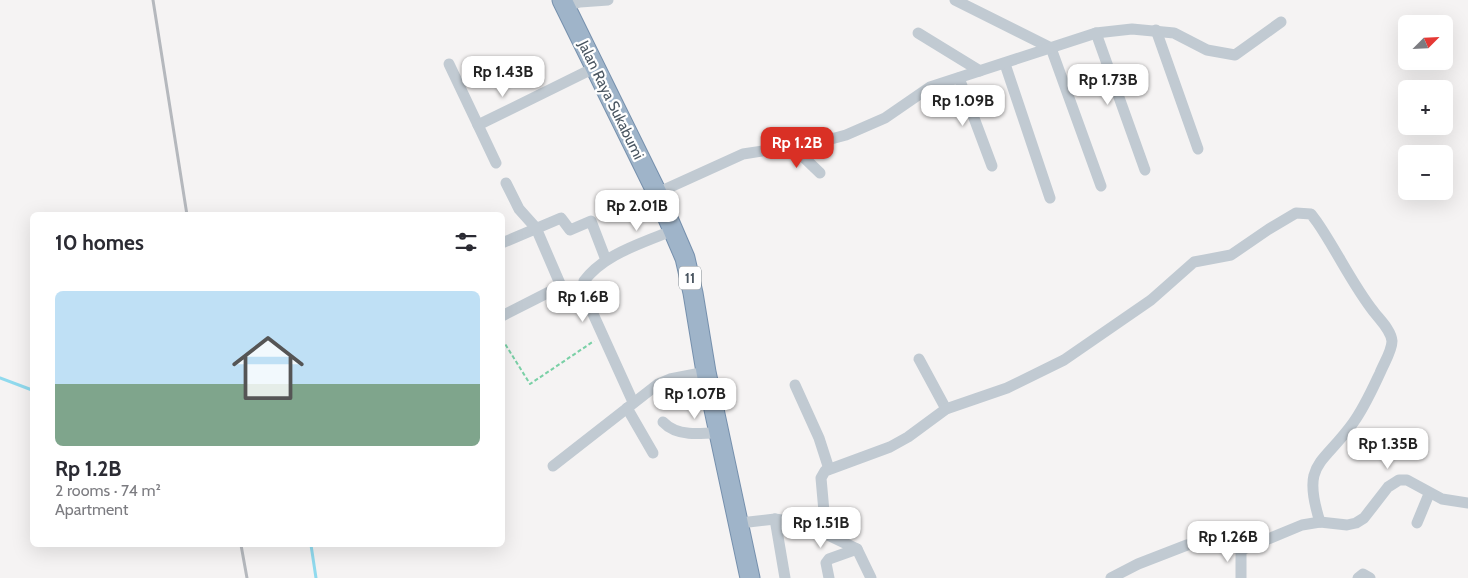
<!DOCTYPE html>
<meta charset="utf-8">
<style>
:root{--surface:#fff;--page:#f7f7f7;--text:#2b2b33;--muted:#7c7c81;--line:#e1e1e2;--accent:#d93025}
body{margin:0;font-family:Cabin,sans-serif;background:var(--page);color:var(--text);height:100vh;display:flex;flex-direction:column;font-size:19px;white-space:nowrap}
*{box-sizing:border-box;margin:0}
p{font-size:16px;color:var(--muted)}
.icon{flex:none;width:28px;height:28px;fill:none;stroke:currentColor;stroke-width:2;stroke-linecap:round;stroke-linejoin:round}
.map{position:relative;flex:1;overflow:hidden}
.panel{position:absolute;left:30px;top:212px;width:475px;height:335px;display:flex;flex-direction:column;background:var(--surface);border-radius:8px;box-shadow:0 5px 20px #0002}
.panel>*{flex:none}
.needle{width:32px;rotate:66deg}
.controls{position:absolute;left:1398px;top:15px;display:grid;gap:10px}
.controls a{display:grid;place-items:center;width:55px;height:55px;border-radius:8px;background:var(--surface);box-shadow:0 5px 20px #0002;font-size:25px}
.price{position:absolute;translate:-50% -42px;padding:0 11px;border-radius:10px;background:#fff;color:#222;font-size:16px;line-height:32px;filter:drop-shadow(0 1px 2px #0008)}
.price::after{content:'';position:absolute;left:50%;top:30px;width:15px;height:11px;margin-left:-8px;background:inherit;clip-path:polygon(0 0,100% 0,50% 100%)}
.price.selected{background:var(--accent);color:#fff}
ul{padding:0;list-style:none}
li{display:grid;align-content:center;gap:10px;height:265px;padding:0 25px}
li+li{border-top:1px solid var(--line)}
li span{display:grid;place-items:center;height:155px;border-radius:8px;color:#555}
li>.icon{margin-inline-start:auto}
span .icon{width:90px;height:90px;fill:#fffc;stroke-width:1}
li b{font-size:21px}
h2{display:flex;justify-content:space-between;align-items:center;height:60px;padding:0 25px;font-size:21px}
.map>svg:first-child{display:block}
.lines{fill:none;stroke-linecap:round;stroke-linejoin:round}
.stream{stroke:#90daee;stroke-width:3}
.trunk-casing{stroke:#7690ad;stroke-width:21}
.path{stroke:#7ad0a6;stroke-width:2;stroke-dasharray:4 2.5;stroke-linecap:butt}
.minor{stroke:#c1cad2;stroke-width:11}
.trunk{stroke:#9fb4c9;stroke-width:19}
.rail{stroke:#b5b8bd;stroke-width:3}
.labels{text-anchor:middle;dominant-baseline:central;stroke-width:4.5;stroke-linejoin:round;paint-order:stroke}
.shield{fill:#fff;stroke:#808990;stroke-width:1}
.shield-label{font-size:14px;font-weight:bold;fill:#4a5661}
.street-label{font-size:15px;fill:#4a5661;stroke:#fff}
</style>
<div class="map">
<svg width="1468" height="578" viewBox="0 0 1468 578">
<rect width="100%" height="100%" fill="#f5f3f3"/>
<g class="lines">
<g class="stream">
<polyline points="0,378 32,390"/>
<polyline points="311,545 316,578"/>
</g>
<defs>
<polyline id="trunk" points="562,0 657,193 685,258 693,293 706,372 750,578"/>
</defs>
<use href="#trunk" class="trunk-casing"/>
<polyline class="path" points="502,339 530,384 594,341"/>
<g class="minor">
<polyline points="955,0 1051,48 1101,186"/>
<polyline points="565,6 580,2 608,0"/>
<polyline points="1156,30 1198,149"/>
<polyline points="918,33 980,71"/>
<polyline points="1096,33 1145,170"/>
<polyline points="449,64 478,125"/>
<polyline points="1005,64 1050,198"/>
<polyline points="959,78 992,166"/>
<polyline points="792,146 820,173"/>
<polyline points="496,163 478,125 596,67"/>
<polyline points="657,193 743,154 820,142 846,135 885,118 930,87 1096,33 1132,29 1174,33 1207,50 1235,55 1281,22"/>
<polyline points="502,243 561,218 570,230 591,221 606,260"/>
<polyline points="502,316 561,286 536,228 519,209 506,183"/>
<polyline points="919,359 946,409"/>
<polyline points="795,385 819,438 829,469"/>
<path d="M633 402 589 305 584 281C605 253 642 244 673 230"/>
<polyline points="627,408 653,453"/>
<path d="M663 422C677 437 701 434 720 432"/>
<polyline points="553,466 658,384 670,379 706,372"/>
<polyline points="775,519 785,578"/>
<polyline points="740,523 775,519 788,521 826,534 857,549 871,578"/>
<polyline points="1417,523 1429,494"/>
<path d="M826 534 821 478 825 471 890 447 908 437 946 409 1007 388 1064 360 1151 300 1194 262 1231 255 1269 229 1296 213 1311 214 1317 222C1337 251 1352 284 1374 312 1380 320 1391 330 1392 341 1392 351 1384 363 1380 373 1372 390 1364 408 1353 423 1322 466 1301 462 1320 522"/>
<polyline points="829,578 826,563 829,559 857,549"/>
<polyline points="1111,578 1138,564 1187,545 1205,542 1244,549 1302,525 1320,522 1347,525 1356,523 1364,518 1388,487 1399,480 1407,480 1442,499 1468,503"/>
<polyline points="1241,578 1241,548"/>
<polyline points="1358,578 1363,574 1370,578"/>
</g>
<use href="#trunk" class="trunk"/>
<g class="rail">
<polyline points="153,0 187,215"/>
<polyline points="241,545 247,578"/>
</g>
</g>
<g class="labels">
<rect class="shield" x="679" y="266.5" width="22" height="23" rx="4"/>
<g class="shield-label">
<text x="690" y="278">11</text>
</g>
<g class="street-label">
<text transform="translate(611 100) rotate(64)">Jalan Raya Sukabumi</text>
</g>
</g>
</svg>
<div class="controls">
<a><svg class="needle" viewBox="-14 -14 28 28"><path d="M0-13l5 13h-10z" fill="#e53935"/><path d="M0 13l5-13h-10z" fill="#7c7c81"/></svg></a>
<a>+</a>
<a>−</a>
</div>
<b class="price" style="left:503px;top:98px">Rp 1.43B</b>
<b class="price" style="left:1108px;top:106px">Rp 1.73B</b>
<b class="price" style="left:963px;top:127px">Rp 1.09B</b>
<b class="price selected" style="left:797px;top:169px">Rp 1.2B</b>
<b class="price" style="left:637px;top:232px">Rp 2.01B</b>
<b class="price" style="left:583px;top:323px">Rp 1.6B</b>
<b class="price" style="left:695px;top:420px">Rp 1.07B</b>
<b class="price" style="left:1388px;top:470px">Rp 1.35B</b>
<b class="price" style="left:821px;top:549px">Rp 1.51B</b>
<b class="price" style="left:1228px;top:563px">Rp 1.26B</b>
<section class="panel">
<h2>10 homes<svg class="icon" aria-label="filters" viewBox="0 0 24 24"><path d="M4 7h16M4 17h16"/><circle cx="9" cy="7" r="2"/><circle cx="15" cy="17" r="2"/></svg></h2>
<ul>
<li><span style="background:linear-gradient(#bfe0f5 60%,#7fa58c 0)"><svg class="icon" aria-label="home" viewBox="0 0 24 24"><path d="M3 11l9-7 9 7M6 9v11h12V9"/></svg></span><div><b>Rp 1.2B</b><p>2 rooms · 74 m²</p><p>Apartment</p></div></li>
</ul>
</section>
</div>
